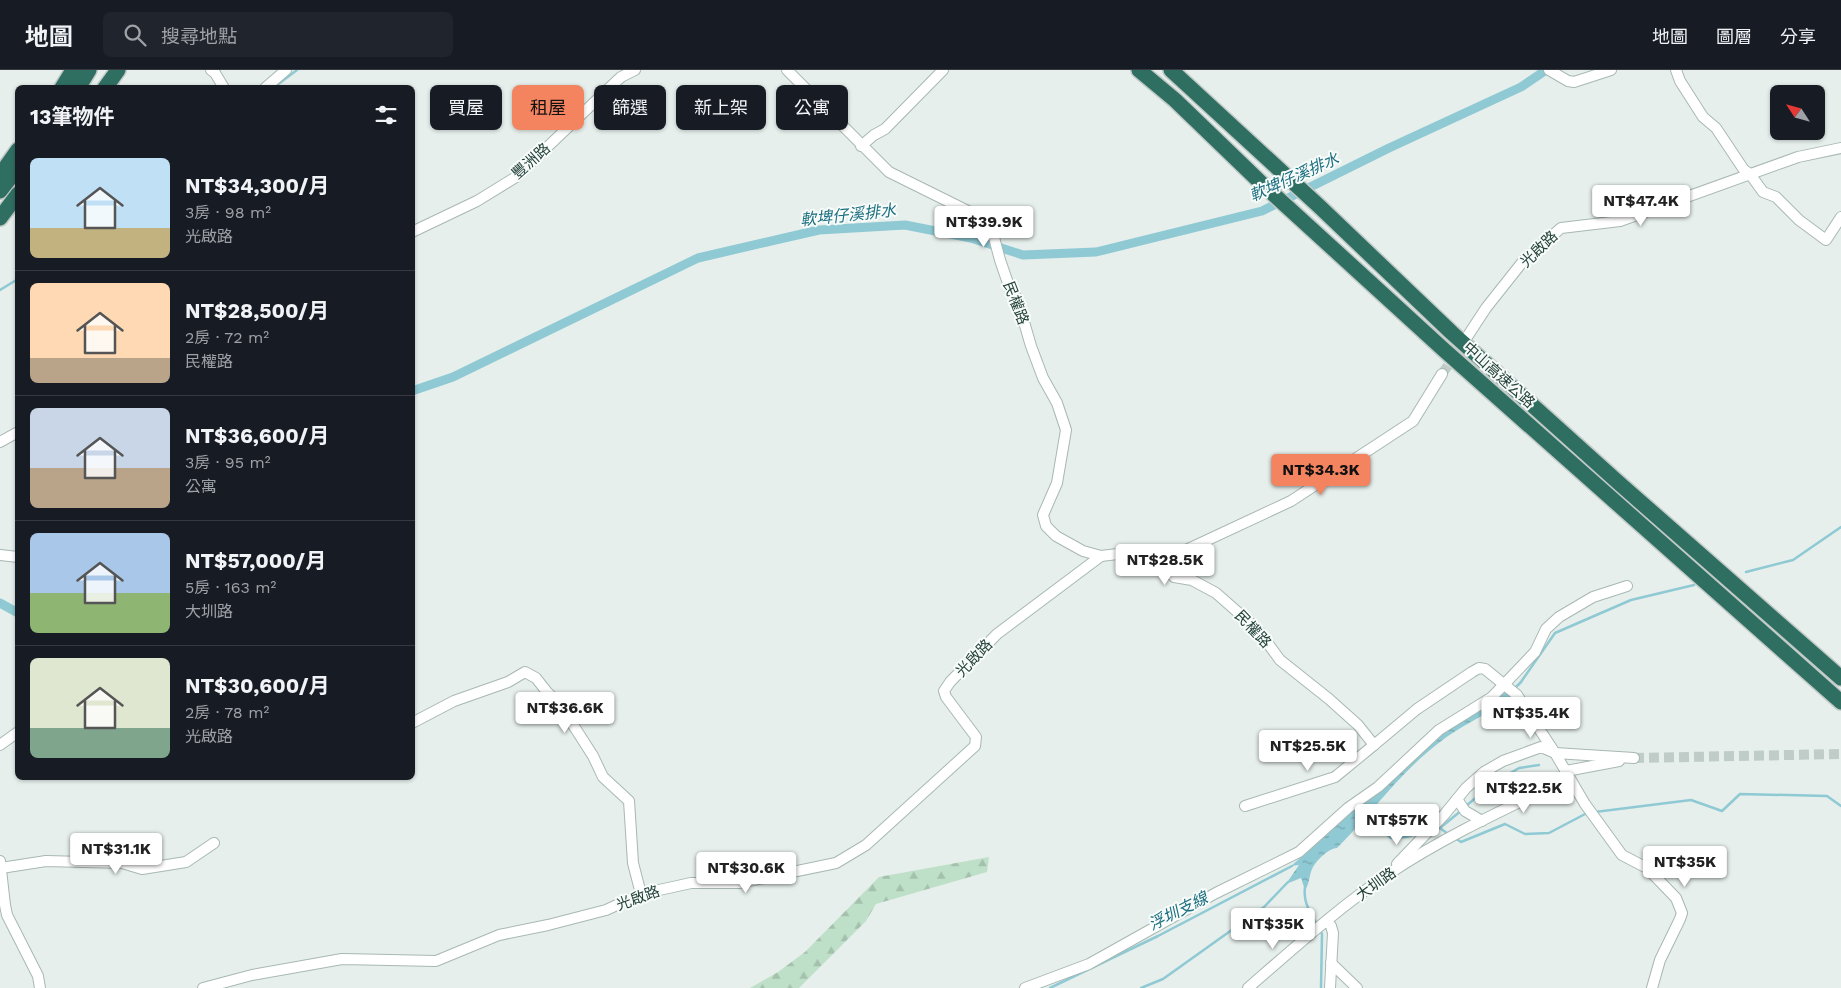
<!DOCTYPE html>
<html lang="zh-TW">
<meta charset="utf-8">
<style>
:root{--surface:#171b24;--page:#20242c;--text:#f1f3f6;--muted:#9ea1a6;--line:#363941;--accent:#f4845f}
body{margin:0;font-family:"Work Sans","Noto Sans TC",sans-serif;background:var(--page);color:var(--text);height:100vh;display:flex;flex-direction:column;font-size:19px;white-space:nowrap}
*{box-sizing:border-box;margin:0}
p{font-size:16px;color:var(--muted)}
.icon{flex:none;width:28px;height:28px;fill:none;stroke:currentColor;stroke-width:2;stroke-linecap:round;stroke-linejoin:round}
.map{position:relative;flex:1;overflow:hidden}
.details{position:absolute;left:15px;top:15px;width:400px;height:695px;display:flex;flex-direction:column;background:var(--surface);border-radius:8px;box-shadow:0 1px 4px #0004}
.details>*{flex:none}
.banner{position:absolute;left:430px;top:15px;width:475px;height:45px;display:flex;gap:10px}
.needle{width:32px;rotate:306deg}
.buttons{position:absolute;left:1770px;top:15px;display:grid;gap:10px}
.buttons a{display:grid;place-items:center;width:55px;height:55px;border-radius:8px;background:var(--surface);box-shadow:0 1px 4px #0004;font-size:25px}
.price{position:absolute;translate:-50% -42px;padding:0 11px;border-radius:5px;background:#fff;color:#222;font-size:16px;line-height:32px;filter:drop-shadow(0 1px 2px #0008)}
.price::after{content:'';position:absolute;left:50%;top:30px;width:15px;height:11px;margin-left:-8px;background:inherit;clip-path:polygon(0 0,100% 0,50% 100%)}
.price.on{background:var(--accent);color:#111}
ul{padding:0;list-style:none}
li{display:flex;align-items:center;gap:15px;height:125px;padding:0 15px}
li+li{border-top:1px solid var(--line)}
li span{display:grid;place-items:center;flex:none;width:140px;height:100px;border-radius:8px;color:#555}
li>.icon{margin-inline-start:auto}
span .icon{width:60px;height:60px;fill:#fffc;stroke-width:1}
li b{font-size:21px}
h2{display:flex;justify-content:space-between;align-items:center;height:60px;padding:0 15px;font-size:21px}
.tag{padding:0 18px;border-radius:8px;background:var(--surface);box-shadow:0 1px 4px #0004;font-size:18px;line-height:45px}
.tag.on{background:var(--accent);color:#111}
header{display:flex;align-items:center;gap:30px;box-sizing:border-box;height:70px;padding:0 25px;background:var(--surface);border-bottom:1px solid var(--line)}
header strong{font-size:24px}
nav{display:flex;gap:28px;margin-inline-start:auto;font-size:18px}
.search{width:350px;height:45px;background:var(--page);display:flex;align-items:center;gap:12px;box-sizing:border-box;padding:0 18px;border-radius:8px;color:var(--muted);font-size:19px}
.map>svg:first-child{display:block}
.forest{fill:url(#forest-firs)}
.water{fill:url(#water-ripples)}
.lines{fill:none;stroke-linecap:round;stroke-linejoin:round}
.stream{stroke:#8ec9d4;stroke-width:2.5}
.canal{stroke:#8ec9d4;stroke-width:9}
.minor-tunnel{stroke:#bfccc8;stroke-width:10;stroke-dasharray:10 5;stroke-linecap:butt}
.minor-casing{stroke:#a8b8b2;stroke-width:12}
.highway-casing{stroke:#c2cac8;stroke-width:18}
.minor{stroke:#fff;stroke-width:10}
.highway{stroke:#2f6f62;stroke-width:15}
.labels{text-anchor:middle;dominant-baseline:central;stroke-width:4;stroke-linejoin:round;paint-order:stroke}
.street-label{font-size:15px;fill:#24423a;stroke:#f7fbf9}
.water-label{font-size:16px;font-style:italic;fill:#1c6f80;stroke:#f7fbf9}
</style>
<header>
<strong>地圖</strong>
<div class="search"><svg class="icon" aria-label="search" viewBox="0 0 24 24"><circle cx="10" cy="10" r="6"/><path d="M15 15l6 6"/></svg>搜尋地點</div>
<nav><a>地圖</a><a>圖層</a><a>分享</a></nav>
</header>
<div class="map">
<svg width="1841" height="918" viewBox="0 0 1841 918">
<defs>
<pattern id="forest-firs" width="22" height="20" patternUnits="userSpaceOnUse" patternTransform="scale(1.25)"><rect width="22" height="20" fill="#bfe0c8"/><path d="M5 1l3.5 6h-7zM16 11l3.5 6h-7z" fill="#a4c1ad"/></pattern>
<pattern id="water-ripples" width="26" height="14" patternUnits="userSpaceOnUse" patternTransform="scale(1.25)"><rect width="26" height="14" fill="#8ec9d4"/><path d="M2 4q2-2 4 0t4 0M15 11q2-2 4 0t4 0" fill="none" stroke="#74a5ad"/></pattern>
</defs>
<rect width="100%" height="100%" fill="#e6efeb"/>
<polygon class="forest" points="989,787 987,802 876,834 866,851 799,918 750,918 778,902 805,882 879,807"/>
<path class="water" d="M1508 621 1511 626 1506 632C1484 646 1460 656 1440 672 1400 702 1372 743 1337 778 1329 778 1317 790 1313 797 1309 804 1310 813 1305 820L1301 808 1286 814 1299 795 1291 796 1313 777 1438 662Z"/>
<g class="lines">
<g class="stream">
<polyline points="117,18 119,10"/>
<polyline points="273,18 297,0"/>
<polyline points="0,220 18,209"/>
<polyline points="1746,502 1793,490 1841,457"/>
<polyline points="1513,620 1521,612 1555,563 1631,530 1694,515"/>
<polyline points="1466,736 1492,714 1519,698 1539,695"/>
<polyline points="1595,742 1691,730 1722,741 1740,724 1827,726 1841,736"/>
<polyline points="1364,746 1391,768 1406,767 1420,763"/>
<polyline points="1440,758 1462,740"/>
<polyline points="1435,759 1440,758 1448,764"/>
<polyline points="1455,768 1461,772 1505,754 1525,764 1549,763 1587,743"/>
<path d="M1305 817C1303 833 1310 841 1317 855"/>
<polyline points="1320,860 1322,864 1321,918"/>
<polyline points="1050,918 1158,866 1292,796"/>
<polyline points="1141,918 1163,909 1264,837 1288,812"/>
</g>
<g class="canal">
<polyline points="412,321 453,307 698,188 819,160 905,155 971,168 1023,185 1096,182 1262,141 1389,78 1521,17 1546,0"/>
<polyline points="0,533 18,543"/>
</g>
<g class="minor-tunnel">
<polyline points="1442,304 1467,268"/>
<polyline points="1634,688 1841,684"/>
</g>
<defs>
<g id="minor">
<polyline points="211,0 215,3 224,18"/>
<polyline points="787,0 889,102 986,150 992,160 1000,190 1011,222 1017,228 1031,276 1043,308 1057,333 1066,360 1057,413 1043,445 1046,456 1056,466 1083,481 1101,486 1126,483 1156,490 1166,497 1174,507 1192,510 1216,523 1258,560 1280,590 1329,629 1358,655 1374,675 1417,639 1472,602 1479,598 1485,599 1517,625 1555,683 1585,734 1622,785 1647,798 1676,828 1682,843 1680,849 1660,890 1652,918"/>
<polyline points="1549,0 1568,11 1574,12 1611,0"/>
<polyline points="1676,0 1680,11 1703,47 1716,58 1744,100 1750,104 1763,122 1776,127 1799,150 1826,170 1841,147"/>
<polyline points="265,18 286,0"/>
<polyline points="861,76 874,65 885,59 943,0"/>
<polyline points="412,162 477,131 516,107 607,20 621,7 635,0"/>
<polyline points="1467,267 1486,238 1524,190 1561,158 1620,151 1798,87 1841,78"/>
<polyline points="0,372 18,362"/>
<polyline points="0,485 18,487"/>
<polyline points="1156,490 1186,480 1291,431 1413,351 1442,304"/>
<polyline points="412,653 454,631 508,612 525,602 536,608 547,622 561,636 593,686 603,707 629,731 633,793 641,824"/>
<polyline points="0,675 18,662"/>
<polyline points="1566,701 1619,691"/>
<polyline points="1457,729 1465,741 1482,751"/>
<polyline points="1245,736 1335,707 1374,675"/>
<polyline points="0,791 5,835 7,845 38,906 40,918"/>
<polyline points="1397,794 1444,745 1466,718 1484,702 1503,691 1541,677 1555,683 1634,688"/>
<polyline points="1,798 46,791 122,793 142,799 186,792 214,773"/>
<polyline points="1327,851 1331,856 1333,863 1330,918"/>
<polyline points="1331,893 1357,918"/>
<polyline points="203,918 252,905 342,889 436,891 499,865 548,855 606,840 641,824 691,813 739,813 836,793 866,775 975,676 976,667 946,627 944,621 950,612 997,564 1101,486"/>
<polyline points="1025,918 1089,894 1216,823 1299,782 1348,738 1378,717 1439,660 1492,627 1535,582 1546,559 1559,547 1593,527 1627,516"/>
<path d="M1248 918C1294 878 1339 837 1390 803 1444 767 1503 740 1561 712L1566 701"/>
</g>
<g id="highway">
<polyline points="1139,0 1175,30 1259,111 1443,279 1841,632"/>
<polyline points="1171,0 1320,137 1452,263 1620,414 1841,608"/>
<polyline points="62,18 73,0"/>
<polyline points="78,18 89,0"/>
<polyline points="105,18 118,0"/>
<polyline points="0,105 18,80"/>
<polyline points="0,121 17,99"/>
<polyline points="0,148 18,124"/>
</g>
</defs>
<use href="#minor" class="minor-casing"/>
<use href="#highway" class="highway-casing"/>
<use href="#minor" class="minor"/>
<use href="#highway" class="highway"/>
</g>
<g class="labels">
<g class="street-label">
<text transform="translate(531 91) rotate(-42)">豐洲路</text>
<text transform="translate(1539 179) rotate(-44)">光啟路</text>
<text transform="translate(1016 233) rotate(69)">民權路</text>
<text transform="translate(1499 305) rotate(42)">中山高速公路</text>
<text transform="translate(1253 559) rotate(47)">民權路</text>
<text transform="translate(974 588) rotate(-46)">光啟路</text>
<text transform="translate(1376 814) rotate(-36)">大圳路</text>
<text transform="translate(638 828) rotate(-20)">光啟路</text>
</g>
<g class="water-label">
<text transform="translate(1294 107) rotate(-24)">軟埤仔溪排水</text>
<text transform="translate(848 145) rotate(-6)">軟埤仔溪排水</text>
<text transform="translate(1178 841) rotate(-27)">浮圳支線</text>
</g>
</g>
</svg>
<div class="buttons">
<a><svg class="needle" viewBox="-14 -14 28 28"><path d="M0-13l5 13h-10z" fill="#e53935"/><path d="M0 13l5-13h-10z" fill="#9ea1a6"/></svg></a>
</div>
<b class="price" style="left:1641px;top:157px">NT$47.4K</b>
<b class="price" style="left:984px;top:178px">NT$39.9K</b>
<b class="price on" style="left:1321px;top:426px">NT$34.3K</b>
<b class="price" style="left:1165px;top:516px">NT$28.5K</b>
<b class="price" style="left:565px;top:664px">NT$36.6K</b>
<b class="price" style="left:1531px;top:669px">NT$35.4K</b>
<b class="price" style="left:1308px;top:702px">NT$25.5K</b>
<b class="price" style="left:1524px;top:744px">NT$22.5K</b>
<b class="price" style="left:1397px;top:776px">NT$57K</b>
<b class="price" style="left:116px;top:805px">NT$31.1K</b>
<b class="price" style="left:1685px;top:818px">NT$35K</b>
<b class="price" style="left:746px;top:824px">NT$30.6K</b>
<b class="price" style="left:1273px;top:880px">NT$35K</b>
<div class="banner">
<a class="tag">買屋</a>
<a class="tag on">租屋</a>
<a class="tag">篩選</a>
<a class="tag">新上架</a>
<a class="tag">公寓</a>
</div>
<section class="details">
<h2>13筆物件<svg class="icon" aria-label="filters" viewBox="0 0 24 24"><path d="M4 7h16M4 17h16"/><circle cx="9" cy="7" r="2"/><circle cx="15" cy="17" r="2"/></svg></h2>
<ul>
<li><span style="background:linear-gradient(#bfe0f5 70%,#c2b280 0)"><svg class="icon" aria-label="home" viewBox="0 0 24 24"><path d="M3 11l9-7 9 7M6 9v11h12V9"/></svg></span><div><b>NT$34,300/月</b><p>3房 · 98 m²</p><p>光啟路</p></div></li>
<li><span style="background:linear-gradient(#ffd9b3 75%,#b9a48a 0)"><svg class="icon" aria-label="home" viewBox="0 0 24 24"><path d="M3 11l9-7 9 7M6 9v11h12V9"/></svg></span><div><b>NT$28,500/月</b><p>2房 · 72 m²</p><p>民權路</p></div></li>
<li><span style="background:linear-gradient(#c9d6e8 60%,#b9a48a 0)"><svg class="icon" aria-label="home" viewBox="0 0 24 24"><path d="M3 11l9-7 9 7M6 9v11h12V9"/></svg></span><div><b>NT$36,600/月</b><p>3房 · 95 m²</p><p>公寓</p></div></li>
<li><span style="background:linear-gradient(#a9c7e8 60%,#8fb573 0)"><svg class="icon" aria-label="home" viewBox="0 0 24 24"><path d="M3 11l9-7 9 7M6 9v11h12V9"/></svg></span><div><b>NT$57,000/月</b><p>5房 · 163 m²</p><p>大圳路</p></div></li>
<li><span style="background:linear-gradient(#dfe7d0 70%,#7fa58c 0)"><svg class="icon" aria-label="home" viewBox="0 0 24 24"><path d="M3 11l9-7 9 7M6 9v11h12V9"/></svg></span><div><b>NT$30,600/月</b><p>2房 · 78 m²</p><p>光啟路</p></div></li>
</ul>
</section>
</div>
